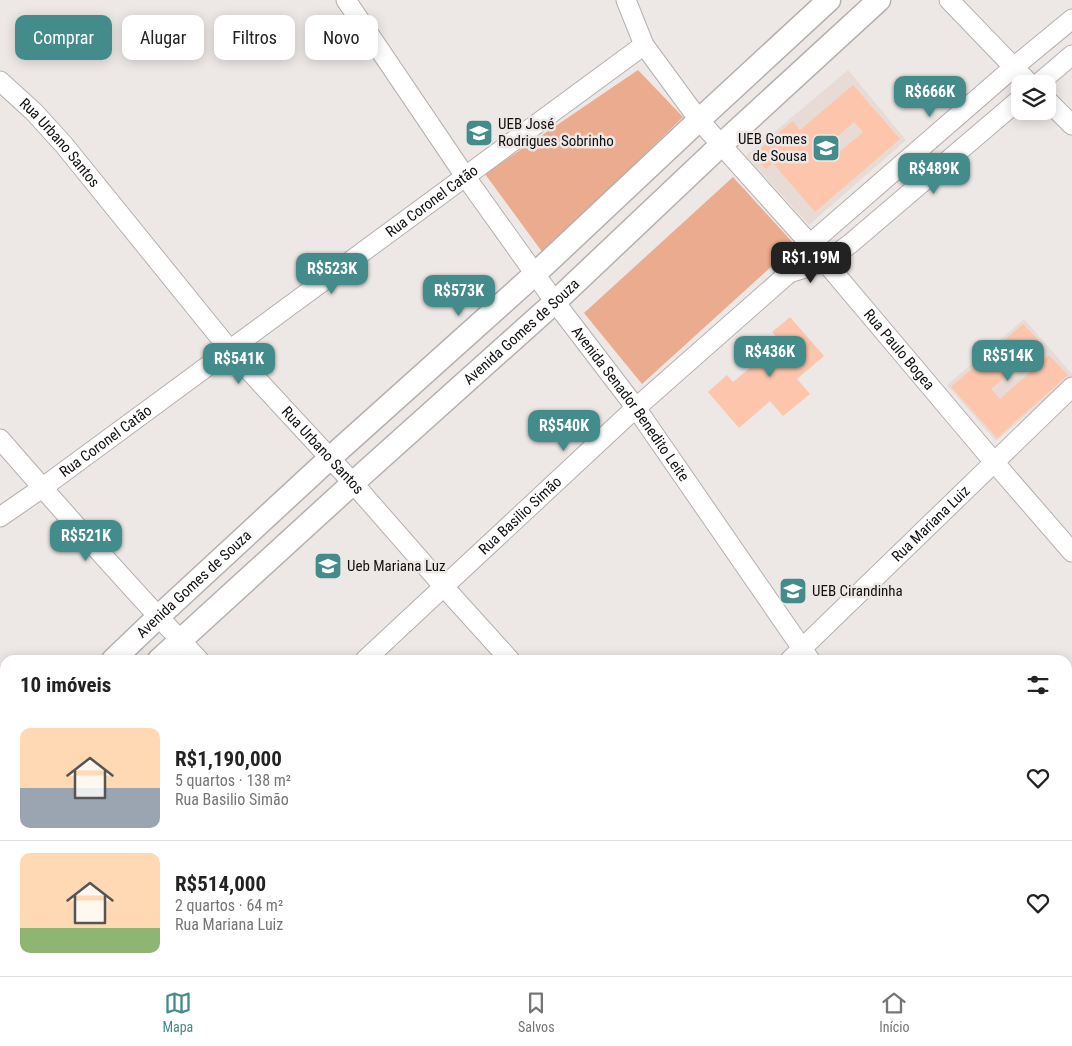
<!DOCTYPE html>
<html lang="pt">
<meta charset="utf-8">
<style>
:root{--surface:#fff;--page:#f2f2f2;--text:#222;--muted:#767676;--line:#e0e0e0;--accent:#448c8c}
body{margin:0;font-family:"Roboto Condensed",sans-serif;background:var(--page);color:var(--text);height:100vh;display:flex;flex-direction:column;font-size:19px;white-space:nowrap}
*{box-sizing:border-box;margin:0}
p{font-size:16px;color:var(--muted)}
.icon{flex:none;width:28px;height:28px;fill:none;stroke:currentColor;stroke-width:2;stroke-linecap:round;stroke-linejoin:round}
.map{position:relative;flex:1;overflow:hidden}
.sheet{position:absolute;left:0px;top:655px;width:1072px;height:321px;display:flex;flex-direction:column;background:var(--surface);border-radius:15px 15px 0 0;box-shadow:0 2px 12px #0003}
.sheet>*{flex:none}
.banner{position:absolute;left:15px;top:15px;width:500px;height:45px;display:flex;gap:10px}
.controls{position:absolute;left:1011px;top:75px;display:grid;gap:10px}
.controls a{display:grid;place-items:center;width:45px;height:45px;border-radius:10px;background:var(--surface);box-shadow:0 2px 12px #0003;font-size:25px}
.price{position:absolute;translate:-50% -42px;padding:0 11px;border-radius:10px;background:var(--accent);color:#fff;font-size:16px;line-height:32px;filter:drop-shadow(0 1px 2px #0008)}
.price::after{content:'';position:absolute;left:50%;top:30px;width:15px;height:11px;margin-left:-8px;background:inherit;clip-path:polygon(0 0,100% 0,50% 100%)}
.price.selected{background:#222;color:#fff}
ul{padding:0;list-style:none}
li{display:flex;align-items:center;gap:15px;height:125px;padding:0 20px}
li+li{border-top:1px solid var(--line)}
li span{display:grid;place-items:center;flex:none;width:140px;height:100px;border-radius:10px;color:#555}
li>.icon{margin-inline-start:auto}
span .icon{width:60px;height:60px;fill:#fffc;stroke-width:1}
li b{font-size:21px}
h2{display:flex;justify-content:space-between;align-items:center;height:60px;padding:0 20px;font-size:21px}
.chip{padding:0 18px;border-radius:10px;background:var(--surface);box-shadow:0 2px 12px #0003;font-size:18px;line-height:45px}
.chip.selected{background:var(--accent);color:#fff}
.tab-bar{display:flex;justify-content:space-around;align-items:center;height:70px;border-top:1px solid var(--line);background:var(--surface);font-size:14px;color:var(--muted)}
.tab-bar a{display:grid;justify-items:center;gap:2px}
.tab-bar .selected{color:var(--accent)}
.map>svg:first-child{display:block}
.built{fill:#e8dbd5}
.green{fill:#eaab8e}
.building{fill:#fcc5ac;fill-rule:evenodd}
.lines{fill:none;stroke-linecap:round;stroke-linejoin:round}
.minor-casing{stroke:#b5b0ae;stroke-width:21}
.tertiary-casing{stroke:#b5b0ae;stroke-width:25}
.primary-casing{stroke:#c6c6c6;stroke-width:30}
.minor{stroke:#fff;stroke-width:19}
.tertiary{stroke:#fff;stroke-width:22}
.primary{stroke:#f7b594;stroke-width:28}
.labels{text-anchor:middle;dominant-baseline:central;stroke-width:5;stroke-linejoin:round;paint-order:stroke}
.poi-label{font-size:15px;fill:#121010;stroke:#ede8e6;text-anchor:start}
.street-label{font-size:15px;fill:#121010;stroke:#ede8e6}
</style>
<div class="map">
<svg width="1072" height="976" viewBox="0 0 1072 976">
<rect width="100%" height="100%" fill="#ede8e6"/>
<g class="built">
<polygon points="848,70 906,140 809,225 746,156"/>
<polygon points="1024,319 1072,374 1072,376 996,441 947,385"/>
</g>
<g class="green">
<polygon points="638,70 683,117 543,253 485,174"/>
<polygon points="733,177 795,245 642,384 584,313"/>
</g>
<g class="building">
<path d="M853 85 900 139 815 212 773 163 766 169 753 155 793 121 800 130ZM854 122 863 132 829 161 821 151Z"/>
<polygon points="790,317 824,356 797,379 810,394 783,416 770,401 739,428 708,392 727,375 733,382 781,342 772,332"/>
<polygon points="1023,324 1042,344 991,389 1000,399 1049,355 1068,375 997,438 951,387"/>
</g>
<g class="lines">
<defs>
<g id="minor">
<path id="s1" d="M346 0 465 176 555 302 636 408 810 660"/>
<path id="s2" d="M626 0 644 45 699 120 810 244 994 462 1072 552"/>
<polyline points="949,0 1030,84"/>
<path id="s3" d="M0 81 34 112 64 145 230 350 353 483 444 587 510 660"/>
<polyline points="1038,84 1072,55"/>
<polyline points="1048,101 1072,125"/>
<polyline points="789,273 825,262 850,244 1020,99"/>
<path d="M0 439C65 514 131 588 199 660"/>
<path id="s4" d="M0 517 42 488 644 45"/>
<path id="s5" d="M365 660 629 414 789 273 810 244 1014 67 1072 19"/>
<path id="s6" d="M790 660 1072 387"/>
<polyline points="1068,747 1072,743"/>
<polyline points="0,805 5,800"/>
<polyline points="537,971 543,976"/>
<polyline points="796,971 801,976"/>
<polyline points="1043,971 1047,976"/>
<polyline points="47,976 50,971"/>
<polyline points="478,976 483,971"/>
<polyline points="824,976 829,971"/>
</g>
<g id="tertiary">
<path id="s7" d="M113 660 158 617 330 458 535 274 699 120 829 0"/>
<path id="s8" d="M159 660 353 483 555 302 722 144 879 0"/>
</g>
<g id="primary">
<polyline points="0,719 5,724"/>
<polyline points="0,747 5,753"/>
<polyline points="217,971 222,976"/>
<polyline points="252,971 256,976"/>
</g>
</defs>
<use href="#minor" class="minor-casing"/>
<use href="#tertiary" class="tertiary-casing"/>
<use href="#primary" class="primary-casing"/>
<use href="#minor" class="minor"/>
<use href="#tertiary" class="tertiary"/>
<use href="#primary" class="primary"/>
</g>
<defs>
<symbol id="school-square" viewBox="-11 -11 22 22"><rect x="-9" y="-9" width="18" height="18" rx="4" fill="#448c8c" stroke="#ede8e6"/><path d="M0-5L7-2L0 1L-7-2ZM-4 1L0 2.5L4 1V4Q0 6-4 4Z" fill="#fff"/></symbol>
</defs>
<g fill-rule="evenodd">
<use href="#school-square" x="463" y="117" width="32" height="32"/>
<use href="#school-square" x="810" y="132" width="32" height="32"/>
<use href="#school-square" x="312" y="550" width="32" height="32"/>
<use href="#school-square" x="777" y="575" width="32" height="32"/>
</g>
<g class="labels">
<g class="poi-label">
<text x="498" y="124">UEB José<tspan x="498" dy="17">Rodrigues Sobrinho</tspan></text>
<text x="807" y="139" text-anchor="end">UEB Gomes<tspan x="807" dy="17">de Sousa</tspan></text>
<text x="347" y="566">Ueb Mariana Luz</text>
<text x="812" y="591">UEB Cirandinha</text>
</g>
<g class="street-label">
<text stroke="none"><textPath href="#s3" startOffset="86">Rua Urbano Santos</textPath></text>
<text stroke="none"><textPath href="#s4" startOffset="535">Rua Coronel Catão</textPath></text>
<text stroke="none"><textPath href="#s8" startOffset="489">Avenida Gomes de Souza</textPath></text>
<text stroke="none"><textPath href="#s2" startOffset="446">Rua Paulo Bogea</textPath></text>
<text stroke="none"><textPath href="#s1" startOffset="494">Avenida Senador Benedito Leite</textPath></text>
<text stroke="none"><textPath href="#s4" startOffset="130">Rua Coronel Catão</textPath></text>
<text stroke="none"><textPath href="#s3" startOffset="491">Rua Urbano Santos</textPath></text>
<text stroke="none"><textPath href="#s5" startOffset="212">Rua Basilio Simão</textPath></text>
<text stroke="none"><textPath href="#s6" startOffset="196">Rua Mariana Luiz</textPath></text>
<text stroke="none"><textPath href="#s7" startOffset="111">Avenida Gomes de Souza</textPath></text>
</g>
</g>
</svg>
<div class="controls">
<a><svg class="icon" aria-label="layers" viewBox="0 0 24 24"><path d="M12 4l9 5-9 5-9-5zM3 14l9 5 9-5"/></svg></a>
</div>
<b class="price" style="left:930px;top:118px">R$666K</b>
<b class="price" style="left:934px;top:195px">R$489K</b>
<b class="price selected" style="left:811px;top:284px">R$1.19M</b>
<b class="price" style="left:332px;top:295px">R$523K</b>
<b class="price" style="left:459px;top:317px">R$573K</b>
<b class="price" style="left:770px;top:378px">R$436K</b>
<b class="price" style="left:1008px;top:382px">R$514K</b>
<b class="price" style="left:239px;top:385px">R$541K</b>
<b class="price" style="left:564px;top:452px">R$540K</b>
<b class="price" style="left:86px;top:562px">R$521K</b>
<div class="banner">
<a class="chip selected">Comprar</a>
<a class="chip">Alugar</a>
<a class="chip">Filtros</a>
<a class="chip">Novo</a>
</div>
<section class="sheet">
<h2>10 imóveis<svg class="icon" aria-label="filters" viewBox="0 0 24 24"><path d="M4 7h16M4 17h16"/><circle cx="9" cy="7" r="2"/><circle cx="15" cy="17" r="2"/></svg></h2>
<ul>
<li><span style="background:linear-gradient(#ffd9b3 60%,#9aa5b1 0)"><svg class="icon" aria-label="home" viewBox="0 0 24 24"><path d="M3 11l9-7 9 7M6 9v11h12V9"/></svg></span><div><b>R$1,190,000</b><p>5 quartos · 138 m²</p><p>Rua Basilio Simão</p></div><svg class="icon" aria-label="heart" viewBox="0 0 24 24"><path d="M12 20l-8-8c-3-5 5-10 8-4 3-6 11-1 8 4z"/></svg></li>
<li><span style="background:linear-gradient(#ffd9b3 75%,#8fb573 0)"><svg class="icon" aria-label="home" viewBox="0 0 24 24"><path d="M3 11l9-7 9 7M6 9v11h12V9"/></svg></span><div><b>R$514,000</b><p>2 quartos · 64 m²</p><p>Rua Mariana Luiz</p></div><svg class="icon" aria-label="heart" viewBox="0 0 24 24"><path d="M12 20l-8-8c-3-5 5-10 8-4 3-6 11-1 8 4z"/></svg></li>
</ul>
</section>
</div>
<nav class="tab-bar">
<a class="selected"><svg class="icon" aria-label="map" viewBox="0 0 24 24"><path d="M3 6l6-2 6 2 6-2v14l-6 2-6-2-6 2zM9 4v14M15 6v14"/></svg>Mapa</a>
<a><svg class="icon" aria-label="saved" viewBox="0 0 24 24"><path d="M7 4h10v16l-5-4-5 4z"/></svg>Salvos</a>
<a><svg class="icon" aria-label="home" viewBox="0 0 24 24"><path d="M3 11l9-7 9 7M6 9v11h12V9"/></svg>Início</a>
</nav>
